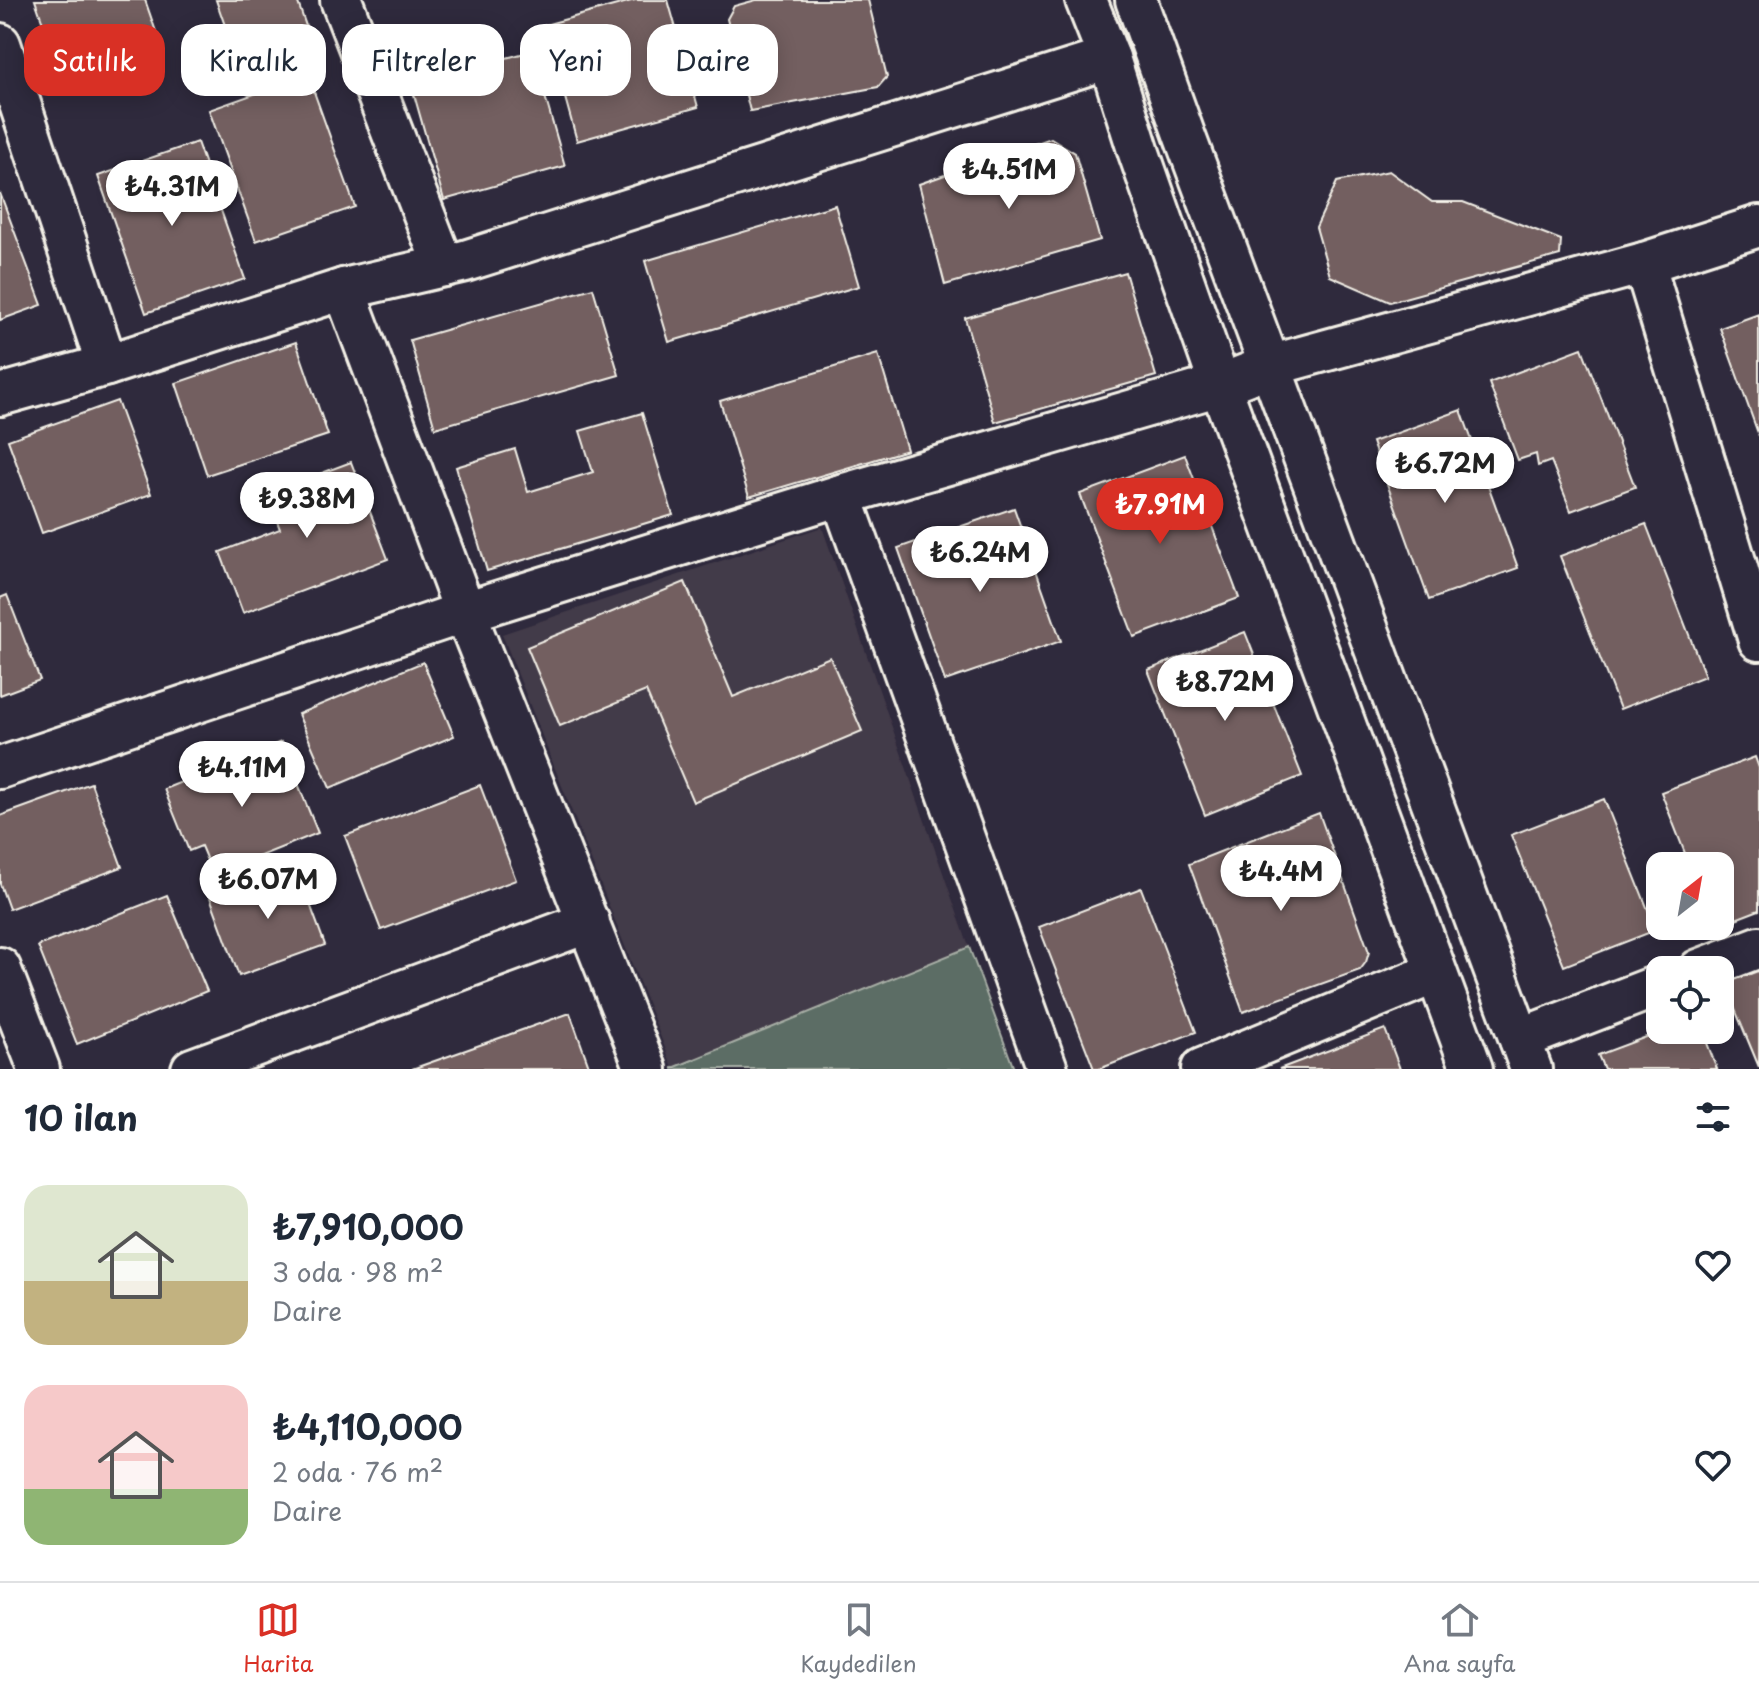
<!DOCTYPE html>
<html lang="tr">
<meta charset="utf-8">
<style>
:root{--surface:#fff;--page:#f2f2f3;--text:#1f2937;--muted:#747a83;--line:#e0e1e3;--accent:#d93025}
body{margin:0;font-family:"Playpen Sans",sans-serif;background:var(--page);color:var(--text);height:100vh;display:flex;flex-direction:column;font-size:30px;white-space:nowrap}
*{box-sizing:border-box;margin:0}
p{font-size:26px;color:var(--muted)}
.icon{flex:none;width:44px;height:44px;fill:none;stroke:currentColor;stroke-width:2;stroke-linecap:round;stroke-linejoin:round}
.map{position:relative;height:1069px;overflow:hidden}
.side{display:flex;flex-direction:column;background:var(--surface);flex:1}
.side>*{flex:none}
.top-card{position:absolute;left:24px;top:24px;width:800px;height:72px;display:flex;gap:16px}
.needle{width:52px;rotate:31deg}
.controls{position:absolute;left:1646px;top:852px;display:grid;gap:16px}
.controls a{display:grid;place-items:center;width:88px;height:88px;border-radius:16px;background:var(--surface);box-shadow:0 4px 20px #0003;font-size:40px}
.price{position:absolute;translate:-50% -68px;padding:0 18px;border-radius:28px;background:#fff;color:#222;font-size:26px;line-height:52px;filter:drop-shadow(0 2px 4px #0008)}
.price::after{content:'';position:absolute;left:50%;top:48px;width:24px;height:18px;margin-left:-12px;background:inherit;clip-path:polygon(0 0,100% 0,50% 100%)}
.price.selected{background:var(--accent);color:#fff}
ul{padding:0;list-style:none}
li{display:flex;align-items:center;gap:24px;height:200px;padding:0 24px}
li span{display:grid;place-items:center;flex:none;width:224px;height:160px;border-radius:24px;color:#555}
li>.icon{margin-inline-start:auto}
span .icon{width:96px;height:96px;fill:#fffc;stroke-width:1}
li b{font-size:34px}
h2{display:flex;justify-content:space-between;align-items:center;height:96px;padding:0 24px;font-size:34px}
.pill{padding:0 28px;border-radius:24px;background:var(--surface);box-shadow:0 4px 20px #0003;font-size:28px;line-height:72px}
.pill.selected{background:var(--accent);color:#fff}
.tab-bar{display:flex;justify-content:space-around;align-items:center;height:112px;border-top:2px solid var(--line);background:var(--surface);font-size:22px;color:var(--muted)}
.tab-bar a{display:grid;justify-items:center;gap:4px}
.tab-bar .selected{color:var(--accent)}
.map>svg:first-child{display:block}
.built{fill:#433a48}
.green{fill:#5c6d65;stroke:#a8afa6;stroke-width:2}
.building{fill:#735f60;stroke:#f4f1e8;stroke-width:2}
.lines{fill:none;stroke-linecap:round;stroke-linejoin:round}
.minor-casing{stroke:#f4f1e8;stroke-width:46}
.minor{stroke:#2f2a3d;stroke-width:40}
</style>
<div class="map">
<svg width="1759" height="1069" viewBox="0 0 1759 1069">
<rect width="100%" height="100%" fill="#2f2a3d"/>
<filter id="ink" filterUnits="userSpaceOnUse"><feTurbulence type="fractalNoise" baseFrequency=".0125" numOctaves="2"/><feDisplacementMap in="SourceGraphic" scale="16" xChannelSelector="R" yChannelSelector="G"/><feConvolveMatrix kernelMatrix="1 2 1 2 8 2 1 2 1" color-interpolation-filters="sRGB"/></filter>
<g filter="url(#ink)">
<polygon class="built" points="822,527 969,947 673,1068 502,634"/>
<polygon class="green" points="969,947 1014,1069 673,1069 673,1068"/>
<g class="building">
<polygon points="35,0 145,0 163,52 65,86"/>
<polygon points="216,0 297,0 307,29 235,54"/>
<polygon points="635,0 668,0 698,107 577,141 545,25"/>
<polygon points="756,0 868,0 887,77 878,87 750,111 727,19 734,6"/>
<polygon points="532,51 565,166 444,200 411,84"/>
<polygon points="308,75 355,207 256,241 209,110"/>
<polygon points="1051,138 1075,153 1100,240 945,285 919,184"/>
<polygon points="197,142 245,279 146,313 98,176"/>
<polygon points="1389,171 1432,202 1463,202 1561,240 1560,255 1390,302 1330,276 1316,227 1337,182"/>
<polygon points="0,193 42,305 0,320"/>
<polygon points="835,205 859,286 669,342 645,261"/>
<polygon points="1125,272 1156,376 995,422 965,318"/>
<polygon points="593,288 619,375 435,428 410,340"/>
<polygon points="1759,314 1759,436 1720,328"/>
<polygon points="296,342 328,435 207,475 176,383"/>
<polygon points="1582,348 1635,487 1571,511 1551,461 1538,466 1536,454 1518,460 1489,383"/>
<polygon points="878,354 907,450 749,497 720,401"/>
<polygon points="117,401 151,494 42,533 8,440"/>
<polygon points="1461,410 1518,568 1429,600 1372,442"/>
<polygon points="642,413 673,515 487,571 456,467 515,449 528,492 593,472 580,431"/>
<polygon points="1185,455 1239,598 1134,637 1080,494"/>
<polygon points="351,462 388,559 243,613 220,552 280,529 266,494"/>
<polygon points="1014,508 1061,641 945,681 898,548"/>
<polygon points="1646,524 1705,676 1620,709 1560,556"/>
<polygon points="685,582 733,697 830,657 862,731 693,802 646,691 560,726 527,647"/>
<polygon points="7,595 40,680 0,695 0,598"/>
<polygon points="1245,632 1302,776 1205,815 1148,670"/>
<polygon points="423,662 454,736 330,788 298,714"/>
<polygon points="281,742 318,833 213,875 201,846 189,851 164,789"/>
<polygon points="1755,757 1759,768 1759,910 1720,925 1720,866 1690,866 1661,792"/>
<polygon points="91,783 122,867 9,909 0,884 0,816"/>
<polygon points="480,785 516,880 381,930 345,836"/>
<polygon points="1604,799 1656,930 1564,966 1511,835"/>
<polygon points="1319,813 1369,952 1366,962 1360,970 1243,1012 1189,864"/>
<polygon points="296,866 325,945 239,976 210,897"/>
<polygon points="1141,888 1196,1032 1099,1069 1094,1069 1039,927"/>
<polygon points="167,895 207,991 77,1044 38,946"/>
<polygon points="1759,969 1759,1067 1724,983"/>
<polygon points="570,1013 590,1069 412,1069"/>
<polygon points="1385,1029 1400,1069 1279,1069"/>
<polygon points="1665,1030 1702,1030 1717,1069 1604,1069 1598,1055"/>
</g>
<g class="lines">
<defs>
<g id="minor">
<polyline points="341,0 444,266"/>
<polyline points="1086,0 1109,58 1139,153 1220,385 1472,1069"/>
<polyline points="1136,0 1185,137 1531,1069"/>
<polyline points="0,44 107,365"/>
<polyline points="1644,263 1759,640"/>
<polyline points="344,289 465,612 646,1069"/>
<polyline points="0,395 107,365 344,289 465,261 1109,58"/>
<polyline points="841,495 1047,1069"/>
<polyline points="0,768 465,612 841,495 1220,385 1269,366 1644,263 1759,226"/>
<polyline points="0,968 39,1069"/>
<polyline points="1699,970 1759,947"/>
<polyline points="1520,1039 1660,985"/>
<polyline points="192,1069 589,922"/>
<polyline points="1202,1069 1435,973"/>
</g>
</defs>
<use href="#minor" class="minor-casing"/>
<use href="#minor" class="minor"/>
</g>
</g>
</svg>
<div class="controls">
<a><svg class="needle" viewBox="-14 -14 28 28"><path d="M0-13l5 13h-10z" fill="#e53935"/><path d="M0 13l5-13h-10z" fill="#747a83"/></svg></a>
<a><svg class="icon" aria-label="locate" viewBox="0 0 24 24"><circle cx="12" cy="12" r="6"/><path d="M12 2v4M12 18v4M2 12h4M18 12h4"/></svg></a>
</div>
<b class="price" style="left:1009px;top:211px">₺4.51M</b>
<b class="price" style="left:172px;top:228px">₺4.31M</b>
<b class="price" style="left:1445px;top:505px">₺6.72M</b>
<b class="price" style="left:307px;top:540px">₺9.38M</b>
<b class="price selected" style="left:1160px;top:546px">₺7.91M</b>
<b class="price" style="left:980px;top:594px">₺6.24M</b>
<b class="price" style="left:1225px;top:723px">₺8.72M</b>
<b class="price" style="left:242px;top:809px">₺4.11M</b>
<b class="price" style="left:1281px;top:913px">₺4.4M</b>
<b class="price" style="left:268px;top:921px">₺6.07M</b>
<div class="top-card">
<a class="pill selected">Satılık</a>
<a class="pill">Kiralık</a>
<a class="pill">Filtreler</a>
<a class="pill">Yeni</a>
<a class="pill">Daire</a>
</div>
</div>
<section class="side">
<h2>10 ilan<svg class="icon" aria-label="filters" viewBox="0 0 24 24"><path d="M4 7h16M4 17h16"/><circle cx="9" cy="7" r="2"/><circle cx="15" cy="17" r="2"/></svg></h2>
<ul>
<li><span style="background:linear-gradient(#dfe7d0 60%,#c2b280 0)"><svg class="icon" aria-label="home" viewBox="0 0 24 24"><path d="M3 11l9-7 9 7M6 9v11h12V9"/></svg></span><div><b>₺7,910,000</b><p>3 oda · 98 m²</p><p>Daire</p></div><svg class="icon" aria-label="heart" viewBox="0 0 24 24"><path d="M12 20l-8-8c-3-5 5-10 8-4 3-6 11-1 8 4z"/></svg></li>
<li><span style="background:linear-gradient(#f6c9c9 65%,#8fb573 0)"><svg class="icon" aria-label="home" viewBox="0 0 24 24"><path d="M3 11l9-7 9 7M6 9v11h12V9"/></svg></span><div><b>₺4,110,000</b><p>2 oda · 76 m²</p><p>Daire</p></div><svg class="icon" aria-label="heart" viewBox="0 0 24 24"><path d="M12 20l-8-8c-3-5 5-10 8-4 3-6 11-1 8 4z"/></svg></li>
</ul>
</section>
<nav class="tab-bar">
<a class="selected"><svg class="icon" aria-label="map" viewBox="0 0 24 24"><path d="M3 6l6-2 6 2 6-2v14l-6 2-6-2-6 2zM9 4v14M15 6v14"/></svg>Harita</a>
<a><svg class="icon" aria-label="saved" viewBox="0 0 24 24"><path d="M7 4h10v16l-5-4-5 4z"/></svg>Kaydedilen</a>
<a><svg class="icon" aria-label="home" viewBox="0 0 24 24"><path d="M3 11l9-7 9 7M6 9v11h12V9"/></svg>Ana sayfa</a>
</nav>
